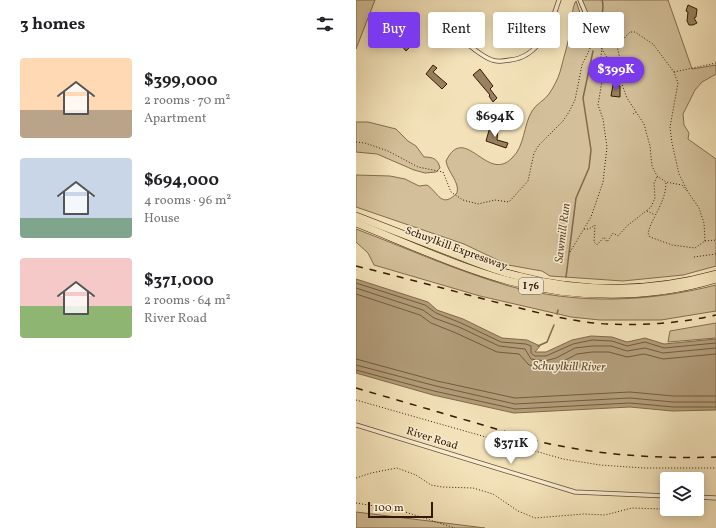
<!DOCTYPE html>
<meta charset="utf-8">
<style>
:root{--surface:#fff;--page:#f6f6f6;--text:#202124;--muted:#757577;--accent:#7c3aed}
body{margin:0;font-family:Vollkorn,serif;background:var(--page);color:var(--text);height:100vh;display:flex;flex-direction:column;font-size:15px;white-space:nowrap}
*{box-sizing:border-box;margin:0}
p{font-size:13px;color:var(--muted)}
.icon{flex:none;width:22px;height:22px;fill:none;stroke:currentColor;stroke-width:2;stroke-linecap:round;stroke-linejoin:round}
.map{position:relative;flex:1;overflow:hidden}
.details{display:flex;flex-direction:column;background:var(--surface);width:356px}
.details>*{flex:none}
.banner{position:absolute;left:12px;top:12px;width:288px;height:36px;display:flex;gap:8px}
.controls{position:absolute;left:304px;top:472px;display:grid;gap:8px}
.controls a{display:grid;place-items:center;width:44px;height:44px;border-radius:4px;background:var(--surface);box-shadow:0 2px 10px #0003;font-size:20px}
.scale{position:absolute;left:12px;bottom:10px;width:65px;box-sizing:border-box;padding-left:4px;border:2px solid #351800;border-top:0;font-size:11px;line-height:14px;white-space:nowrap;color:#351800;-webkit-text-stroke:3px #f7ecd2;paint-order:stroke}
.price{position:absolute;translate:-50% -34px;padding:0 9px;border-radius:14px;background:#fff;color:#222;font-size:13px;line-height:26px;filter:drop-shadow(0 1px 2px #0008)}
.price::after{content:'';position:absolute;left:50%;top:24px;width:12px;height:9px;margin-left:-6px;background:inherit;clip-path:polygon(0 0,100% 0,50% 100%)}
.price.on{background:var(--accent);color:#fff}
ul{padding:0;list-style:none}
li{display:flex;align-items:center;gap:12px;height:100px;padding:0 20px}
li span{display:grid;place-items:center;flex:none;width:112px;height:80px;border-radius:4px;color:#555}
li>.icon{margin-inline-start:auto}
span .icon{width:48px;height:48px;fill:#fffc;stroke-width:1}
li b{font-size:17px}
h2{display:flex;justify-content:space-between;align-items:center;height:48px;padding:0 20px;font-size:17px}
.tag{padding:0 14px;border-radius:4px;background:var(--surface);box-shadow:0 2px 10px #0003;font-size:14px;line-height:36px}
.tag.on{background:var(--accent);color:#fff}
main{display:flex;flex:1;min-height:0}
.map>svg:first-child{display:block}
.green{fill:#d3c09a;stroke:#846c4d}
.water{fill:#b29d7a;stroke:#806849}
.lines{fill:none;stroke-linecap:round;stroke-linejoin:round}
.shore{stroke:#745a3d;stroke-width:1}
.stream{stroke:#806849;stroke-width:1.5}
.building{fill:#988160;stroke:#351800}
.minor-casing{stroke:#644a2e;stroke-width:5}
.motorway-casing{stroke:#351800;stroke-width:8}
.path{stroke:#351800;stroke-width:1;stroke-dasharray:1 2;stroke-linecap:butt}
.minor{stroke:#f7ecd2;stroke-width:3.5}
.motorway{stroke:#f3e2b9;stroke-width:7}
.rail{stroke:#351800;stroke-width:1.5;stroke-dasharray:7 7;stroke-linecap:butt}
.labels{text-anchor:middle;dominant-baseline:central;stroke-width:3;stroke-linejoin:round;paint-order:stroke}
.shield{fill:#f7ecd2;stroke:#6f583f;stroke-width:1}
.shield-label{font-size:10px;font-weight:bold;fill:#351800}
.street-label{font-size:11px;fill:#351800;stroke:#f7ecd2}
.water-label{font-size:12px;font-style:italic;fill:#674d31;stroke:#f7ecd2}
</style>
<main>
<section class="details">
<h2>3 homes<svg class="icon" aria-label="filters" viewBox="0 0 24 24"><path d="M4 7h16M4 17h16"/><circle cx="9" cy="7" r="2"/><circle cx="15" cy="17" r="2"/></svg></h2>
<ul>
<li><span style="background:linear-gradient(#ffd9b3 65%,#b9a48a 0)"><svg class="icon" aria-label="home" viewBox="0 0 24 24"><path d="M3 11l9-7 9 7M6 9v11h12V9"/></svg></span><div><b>$399,000</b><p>2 rooms · 70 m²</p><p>Apartment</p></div></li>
<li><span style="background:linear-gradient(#c9d6e8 75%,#7fa58c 0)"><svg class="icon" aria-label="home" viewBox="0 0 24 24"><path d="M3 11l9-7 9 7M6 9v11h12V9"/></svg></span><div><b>$694,000</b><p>4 rooms · 96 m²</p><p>House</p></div></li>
<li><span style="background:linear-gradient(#f6c9c9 60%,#8fb573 0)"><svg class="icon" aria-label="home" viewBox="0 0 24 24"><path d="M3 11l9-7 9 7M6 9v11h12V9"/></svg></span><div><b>$371,000</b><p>2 rooms · 64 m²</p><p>River Road</p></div></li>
</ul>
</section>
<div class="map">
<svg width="360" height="528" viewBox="0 0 360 528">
<rect width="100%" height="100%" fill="#f3e2b9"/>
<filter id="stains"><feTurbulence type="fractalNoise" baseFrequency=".005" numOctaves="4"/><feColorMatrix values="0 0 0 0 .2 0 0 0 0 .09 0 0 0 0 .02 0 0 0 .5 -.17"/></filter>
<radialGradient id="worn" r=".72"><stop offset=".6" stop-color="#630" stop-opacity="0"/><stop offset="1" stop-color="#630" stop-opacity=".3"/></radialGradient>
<g class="green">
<polygon points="0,0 19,0 0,49"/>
<path d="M222 0H312L336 69 360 65V74L346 82 339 90 327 114 328 125 333 133 332 139 360 159V266L327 275 267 281 194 276 186 271 152 265 108 244 0 207V175L34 176 49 179 63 186 71 185C83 193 85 209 101 193 104 182 92 173 90 161 109 122 131 184 156 158 169 146 167 126 176 111 180 104 189 100 193 94 197 88 202 79 204 72 208 57 212 43 215 28 217 19 215 9 220 1L226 19 231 22Z"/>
<path d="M0 122H12L40 129 52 141 60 146 68 157C77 157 82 159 84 168L80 172 69 173 58 170 21 154 0 152Z"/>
<path d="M0 229C50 248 101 271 153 286 221 305 293 302 360 285V311L305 320H244L215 317 124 296 18 265 12 253 0 242Z"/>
<polygon points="360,323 360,338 312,342 314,331"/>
<polygon points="0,512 129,528 0,528"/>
</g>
<polygon class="water" points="0,279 72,302 81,310 107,319 146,338 171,340 184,346 179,352 190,352 216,340 235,336 256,337 271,342 289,338 308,344 360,339 360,410 316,411 274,407 158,413 77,395 0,373"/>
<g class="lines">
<g class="shore">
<polyline points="0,283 69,305 80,313 105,323 145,342 170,344 175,346 175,353 179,356 190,356 217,344 236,340 256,341 271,346 289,342 308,348 360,343"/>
<polyline points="0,288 67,310 78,318 103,327 143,346 169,349 175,359 189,361 200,358 219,348 236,346 255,346 271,351 289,348 307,353 360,348"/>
<polyline points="0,294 64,315 75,323 100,333 141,352 163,354 173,365 189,367 202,364 221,354 236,352 253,352 271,357 288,354 307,359 360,354"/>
<polyline points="0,359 81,381 159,398 274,392 317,396 360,396"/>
<polyline points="0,365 80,386 159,404 274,398 317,402 360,402"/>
<polyline points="0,370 78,391 159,409 274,403 317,407 360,407"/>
</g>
<g class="stream">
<path d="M241 27C245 19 249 9 246 0"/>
<polyline points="210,277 220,198 233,168 235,150 227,98 237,51"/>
<polyline points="201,314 202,310"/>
<polyline points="182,346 191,342 198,325"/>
</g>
</g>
<g class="building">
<polygon points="332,5 341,9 340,17 338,18 341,23 337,25 333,25 331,21 332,12 330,11"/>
<polygon points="157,19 169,29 166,34 150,25 154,20 156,21"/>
<polygon points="33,27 42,37 47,33 52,39 49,42 54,47 50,51 45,45 43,47 28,32"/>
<polygon points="77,65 81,68 77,72 91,84 86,89 70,74"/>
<polygon points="124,69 137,86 134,89 141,98 137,102 133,96 134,95 117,75"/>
<polygon points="257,85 264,86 264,97 255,96"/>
<polygon points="134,127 142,129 141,140 152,143 150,148 130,141"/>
</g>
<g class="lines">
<defs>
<g id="minor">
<polyline points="224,0 242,42"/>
<path d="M94 29C104 38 124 56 136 60 141 62 149 61 154 60 184 57 195 25 203 0"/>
<polyline points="0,425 219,492 311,496"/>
<polyline points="341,497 360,498"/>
</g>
<g id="motorway">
<path d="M0 216C31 228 62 240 93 252 116 261 139 271 162 276 226 293 296 292 360 274"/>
<path d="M0 223C50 243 102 267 153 281 220 299 294 299 360 279"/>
</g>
</defs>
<use href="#minor" class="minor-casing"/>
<use href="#motorway" class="motorway-casing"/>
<g class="path">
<polyline points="244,46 264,79 271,98 288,124 294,146 296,166 301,176 310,182 326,185 331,191"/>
<path d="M260 72 265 63 261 46 274 32H279L297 44 318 72 322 83 314 127 316 143 323 174 332 192 343 208 348 223 349 241 339 248 316 245 294 237 292 233C297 215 310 202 310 182"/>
<polyline points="318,72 360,63"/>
<polyline points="277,114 280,112"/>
<polyline points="0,142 9,143 32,151 62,167 87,172 95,192 107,200 122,204 139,200 153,202 172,181 178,153 183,145 207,121 213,112 219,100 226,65 237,42"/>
<polyline points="291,211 299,215"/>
<polyline points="228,229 233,229 239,225 238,242 241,245 248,237 251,242 257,233 262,236 271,226 295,207 299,198 298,183 301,177"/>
<polyline points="349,241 360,240"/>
<polyline points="214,252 235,217 247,182 251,147 247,119 242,105 246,81 244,63 246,48"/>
<polyline points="338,257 360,254"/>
<polyline points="0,400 207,459 244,465 288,468 360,468"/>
<polyline points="0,478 15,473 41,468 60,475 75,485 86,487 117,488 137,494 162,511 179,518 228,514 249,515 276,508 305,509"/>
<polyline points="0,503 43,510 99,528"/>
</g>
<use href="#minor" class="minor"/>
<use href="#motorway" class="motorway"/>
<g class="rail">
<path d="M0 266C45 277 90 289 135 301 173 310 212 322 251 324 287 326 325 323 360 315"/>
<path d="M0 388 185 442C243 455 300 459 360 457"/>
</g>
</g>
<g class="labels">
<rect class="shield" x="163" y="278" width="24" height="16" rx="3"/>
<g class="shield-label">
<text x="175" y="286">I 76</text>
</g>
<g class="street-label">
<text transform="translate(100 249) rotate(20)">Schuylkill Expressway</text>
<text transform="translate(76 439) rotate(17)">River Road</text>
</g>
<g class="water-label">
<text transform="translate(207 233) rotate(-83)">Sawmill Run</text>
<text transform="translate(213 367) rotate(1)">Schuylkill River</text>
</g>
</g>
<rect width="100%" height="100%" filter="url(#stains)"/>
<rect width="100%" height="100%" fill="url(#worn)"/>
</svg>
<div class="controls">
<a><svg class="icon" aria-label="layers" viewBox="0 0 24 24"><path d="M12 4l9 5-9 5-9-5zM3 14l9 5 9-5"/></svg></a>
</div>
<div class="scale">100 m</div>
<b class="price on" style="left:260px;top:91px">$399K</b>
<b class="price" style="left:139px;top:138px">$694K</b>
<b class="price" style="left:155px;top:465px">$371K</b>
<div class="banner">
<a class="tag on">Buy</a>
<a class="tag">Rent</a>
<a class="tag">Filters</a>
<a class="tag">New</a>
</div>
</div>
</main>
